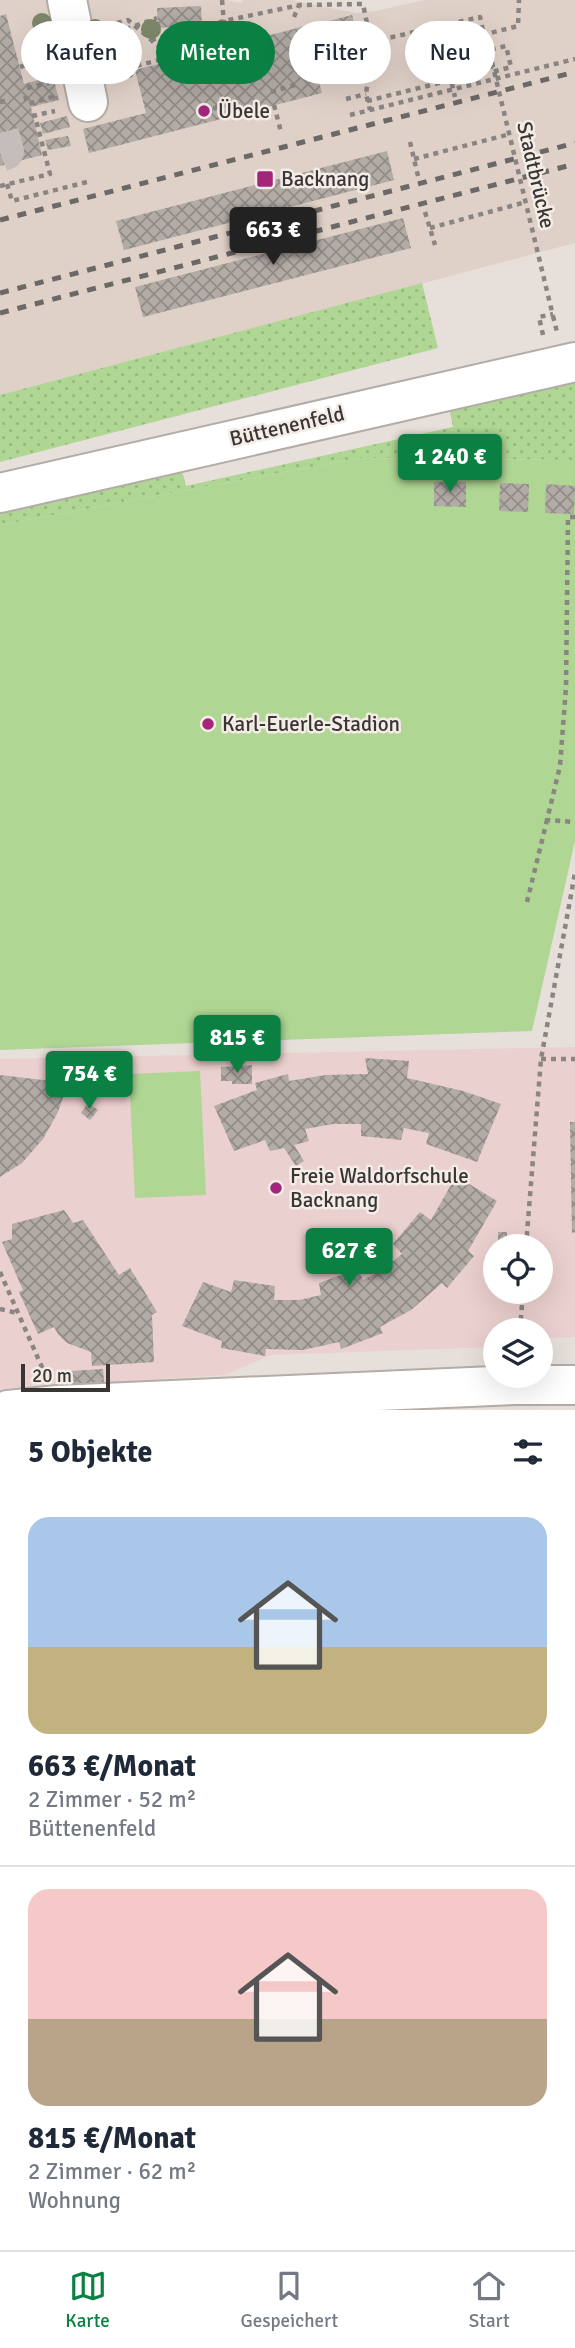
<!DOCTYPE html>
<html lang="de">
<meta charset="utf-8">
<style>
:root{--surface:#fff;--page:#f2f2f3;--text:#1f2937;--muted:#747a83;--line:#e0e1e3;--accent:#0b8043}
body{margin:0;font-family:Signika,sans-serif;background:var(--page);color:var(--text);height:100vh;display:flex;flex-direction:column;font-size:26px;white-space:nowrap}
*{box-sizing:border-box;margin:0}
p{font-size:23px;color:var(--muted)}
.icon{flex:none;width:38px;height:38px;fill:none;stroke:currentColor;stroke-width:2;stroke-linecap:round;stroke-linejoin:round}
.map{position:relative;height:1410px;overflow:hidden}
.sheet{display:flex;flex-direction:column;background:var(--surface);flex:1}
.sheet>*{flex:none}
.banner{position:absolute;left:21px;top:21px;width:534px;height:63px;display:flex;gap:14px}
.fabs{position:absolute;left:483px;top:1234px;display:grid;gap:14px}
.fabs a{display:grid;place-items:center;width:70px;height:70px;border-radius:50%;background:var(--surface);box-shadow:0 7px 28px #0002;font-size:35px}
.scale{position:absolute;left:21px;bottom:18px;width:89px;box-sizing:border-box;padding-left:7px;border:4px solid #383533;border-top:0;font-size:19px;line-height:24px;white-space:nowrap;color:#383533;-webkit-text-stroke:5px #f4ece7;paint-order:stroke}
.price{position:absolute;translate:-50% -60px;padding:0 16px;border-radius:7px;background:var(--accent);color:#fff;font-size:23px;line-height:46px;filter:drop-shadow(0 2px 4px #0008)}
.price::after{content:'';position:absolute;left:50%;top:42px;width:21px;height:16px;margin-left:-10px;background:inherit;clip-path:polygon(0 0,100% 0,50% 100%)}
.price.current{background:#222;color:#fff}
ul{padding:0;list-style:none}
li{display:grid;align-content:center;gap:14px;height:371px;padding:0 28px}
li+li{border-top:2px solid var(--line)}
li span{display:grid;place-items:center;height:217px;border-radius:21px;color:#555}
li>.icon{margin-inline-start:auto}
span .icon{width:126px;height:126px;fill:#fffc;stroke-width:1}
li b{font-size:30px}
h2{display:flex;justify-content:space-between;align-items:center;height:84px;padding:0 28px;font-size:30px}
.pill{padding:0 24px;border-radius:32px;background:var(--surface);box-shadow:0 7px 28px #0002;font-size:24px;line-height:63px}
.pill.current{background:var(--accent);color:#fff}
.menu{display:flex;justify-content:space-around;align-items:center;height:98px;border-top:2px solid var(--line);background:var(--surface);font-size:19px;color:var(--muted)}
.menu a{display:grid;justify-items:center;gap:4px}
.menu .current{color:var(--accent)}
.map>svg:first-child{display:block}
.built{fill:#e0d1c8}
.education{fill:#ead0ce;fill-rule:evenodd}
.green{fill:url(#green-dots)}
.pitch{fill:#afd693}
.building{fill:url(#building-cross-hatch)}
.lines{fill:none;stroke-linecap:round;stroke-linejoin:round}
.minor-tunnel{stroke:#c4bdb9;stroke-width:38;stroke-dasharray:38 19;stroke-linecap:butt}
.minor-casing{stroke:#b3aca7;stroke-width:42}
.path{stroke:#8a8582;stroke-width:4.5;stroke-dasharray:5 5;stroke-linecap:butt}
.minor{stroke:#fff;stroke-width:38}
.rail{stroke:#6c6865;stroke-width:5;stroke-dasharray:9 9;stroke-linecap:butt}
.path-bridge{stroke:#8a8582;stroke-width:4.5;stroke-dasharray:5 5;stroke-linecap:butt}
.tree{fill:#7c8769}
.poi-dot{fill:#a3267a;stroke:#f4ece7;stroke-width:2.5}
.labels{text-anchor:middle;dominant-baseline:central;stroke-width:5;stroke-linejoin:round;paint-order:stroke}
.poi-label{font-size:21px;fill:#383533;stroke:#f4ece7;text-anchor:start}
.street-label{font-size:21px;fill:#383533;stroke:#f4ece7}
</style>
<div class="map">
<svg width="575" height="1410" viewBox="0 0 575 1410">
<defs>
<pattern id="green-dots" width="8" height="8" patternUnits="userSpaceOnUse" patternTransform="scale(1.75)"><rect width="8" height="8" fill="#afd693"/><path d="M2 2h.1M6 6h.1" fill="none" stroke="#97b87f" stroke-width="1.8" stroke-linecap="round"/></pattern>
<pattern id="building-cross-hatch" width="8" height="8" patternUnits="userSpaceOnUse" patternTransform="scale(1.75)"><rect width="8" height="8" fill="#b2aba6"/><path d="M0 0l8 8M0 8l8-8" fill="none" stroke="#928c88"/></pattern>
</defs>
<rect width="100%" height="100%" fill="#e7dfda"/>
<polygon class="built" points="0,0 226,0 242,3 243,0 292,0 356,13 376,11 424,0 575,0 575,243 0,395"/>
<path class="education" d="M575 1047V1337L541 1338V1363V1330H495V1347L271 1355 225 1375 0 1389V1059ZM495 1246H541V1292H495Z"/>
<g class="green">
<polygon points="422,283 438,348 0,462 0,395"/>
<polygon points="575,377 575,460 360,458 0,525 0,507 179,459 186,486 453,427 447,397"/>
</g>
<g class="pitch">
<polygon points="360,458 575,460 575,841 532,1031 0,1050 0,525"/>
<polygon points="200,1071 206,1195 135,1198 129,1074"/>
</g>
<g class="building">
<polygon points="201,6 202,25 158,28 157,8"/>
<polygon points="6,14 24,84 53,76 59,100 31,107 42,155 0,166 0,16"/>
<polygon points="352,15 362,50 334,58 325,22"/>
<polygon points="305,26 322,93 89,153 83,129 146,113 135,70"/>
<polygon points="67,116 70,127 43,134 40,123"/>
<polygon points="68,136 71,146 48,150 45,140"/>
<polygon points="387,151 394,180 124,250 116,221"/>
<polygon points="403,218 411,248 143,317 135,287"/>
<polygon points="434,482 466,482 466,507 434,506"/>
<polygon points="500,483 529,484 528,512 499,511"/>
<polygon points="546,484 575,486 574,514 545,513"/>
<polygon points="365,1058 409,1061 407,1078 463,1091 501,1104 477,1162 426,1144 429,1133 404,1128 401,1140 361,1136 361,1124 333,1124 305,1129 309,1141 294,1145 304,1161 296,1166 284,1148 270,1151 265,1140 234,1151 214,1106 257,1090 255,1083 288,1074 289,1081 326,1075 368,1074"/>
<polygon points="252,1065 252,1084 232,1084 232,1081 221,1081 221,1067"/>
<polygon points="0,1075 60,1082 66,1088 58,1112 43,1139 22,1163 0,1177"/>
<polygon points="88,1103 98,1110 90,1120 81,1113"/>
<polygon points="570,1122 575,1122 575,1232 572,1233"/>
<polygon points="456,1176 497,1201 468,1251 474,1256 447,1288 442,1283 411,1310 380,1327 383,1333 341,1349 339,1342 303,1350 266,1349 265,1356 221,1348 222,1341 182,1326 203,1282 231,1292 234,1280 275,1286 274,1300 299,1300 321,1295 319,1283 358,1269 363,1280 382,1270 402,1254 393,1244 420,1212 431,1220"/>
<polygon points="64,1210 73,1223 83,1220 119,1275 130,1268 157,1312 152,1315 154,1362 92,1366 91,1352 67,1343 58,1334 54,1327 38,1334 19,1292 23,1290 2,1242 12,1239 12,1224"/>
<rect x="498" y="1232" width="9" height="14"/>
<polygon points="103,1369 104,1382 72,1384 71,1371"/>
</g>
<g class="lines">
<polyline class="minor-tunnel" points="0,133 5,151 0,153"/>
<defs>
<g id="minor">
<polyline points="67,0 88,102"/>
<polyline points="0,493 575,362"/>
<polyline points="8,1410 58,1405 516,1385 575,1385"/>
</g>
</defs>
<use href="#minor" class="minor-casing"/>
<g class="path">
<polyline points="222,0 225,35"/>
<polyline points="294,17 299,5"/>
<polyline points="117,23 128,20 164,51"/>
<polyline points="107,36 157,18"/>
<polyline points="151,40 224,21 300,5 363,4 372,48 366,94 370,110"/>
<polyline points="371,42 480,17 492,72 511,67 506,46 489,50"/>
<polyline points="443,61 439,46 518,26 519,0"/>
<polyline points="20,67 46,58"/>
<polyline points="198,73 233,67"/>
<polyline points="118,79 131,75 128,68 171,57"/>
<polyline points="27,88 49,83"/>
<polyline points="271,92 295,85"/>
<polyline points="25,96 28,104 52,97 51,95"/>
<polyline points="346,99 366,94"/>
<polyline points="367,101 451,80 455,97"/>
<polyline points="0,102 10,100"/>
<polyline points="274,105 281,132"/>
<polyline points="204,111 242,101"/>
<polyline points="350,115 575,59"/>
<polyline points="32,116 55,111"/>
<polyline points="410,142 418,176"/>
<polyline points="414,159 510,134"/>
<polyline points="7,184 12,201 87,182"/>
<polyline points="0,186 50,174 35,116"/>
<polyline points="425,212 435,245"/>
<polyline points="430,228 526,202"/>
<polyline points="553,316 557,332"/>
<polyline points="543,335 539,317 553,314"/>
<polyline points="575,517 568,517 566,687 560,766 547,820 575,822"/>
<polyline points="527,902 547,820"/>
<polyline points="541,1059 575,1059"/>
<polyline points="526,1246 541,1059 575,873"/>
<polyline points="0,1272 45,1374"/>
<polyline points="0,1309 17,1313"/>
<polyline points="520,1330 523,1292"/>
</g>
<use href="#minor" class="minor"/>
<g class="rail">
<polyline points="0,220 575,72"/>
<polyline points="0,293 575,143"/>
<polyline points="0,313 575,164"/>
</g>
<polyline class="path-bridge" points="443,61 489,50 553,316"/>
</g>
<g class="tree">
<circle cx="42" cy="23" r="10"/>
<circle cx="95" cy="29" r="10"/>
<circle cx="151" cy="29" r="10"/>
<circle cx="106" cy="65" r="10"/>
</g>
<g class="poi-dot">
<circle cx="204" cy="111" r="7"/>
<rect x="256" y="170" width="18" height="18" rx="3.5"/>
<circle cx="208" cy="724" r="7"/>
<circle cx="276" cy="1188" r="7"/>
</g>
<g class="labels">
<g class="poi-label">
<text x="218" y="111">Übele</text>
<text x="281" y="179">Backnang</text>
<text x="222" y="724">Karl-Euerle-Stadion</text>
<text x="290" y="1176">Freie Waldorfschule<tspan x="290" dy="24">Backnang</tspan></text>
</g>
<g class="street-label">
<text transform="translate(536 175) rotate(77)">Stadtbrücke</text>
<text transform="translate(287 426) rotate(-13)">Büttenenfeld</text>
</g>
</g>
</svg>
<div class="fabs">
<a><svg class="icon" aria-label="locate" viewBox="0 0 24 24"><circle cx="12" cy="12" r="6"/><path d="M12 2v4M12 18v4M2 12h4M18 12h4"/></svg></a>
<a><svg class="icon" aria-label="layers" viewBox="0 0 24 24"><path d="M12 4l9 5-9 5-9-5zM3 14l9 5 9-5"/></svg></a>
</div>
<div class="scale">20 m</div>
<b class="price current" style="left:273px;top:267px">663 €</b>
<b class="price" style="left:450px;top:494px">1 240 €</b>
<b class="price" style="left:237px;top:1075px">815 €</b>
<b class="price" style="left:89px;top:1111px">754 €</b>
<b class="price" style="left:349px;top:1288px">627 €</b>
<div class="banner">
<a class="pill">Kaufen</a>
<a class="pill current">Mieten</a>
<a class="pill">Filter</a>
<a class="pill">Neu</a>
</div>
</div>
<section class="sheet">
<h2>5 Objekte<svg class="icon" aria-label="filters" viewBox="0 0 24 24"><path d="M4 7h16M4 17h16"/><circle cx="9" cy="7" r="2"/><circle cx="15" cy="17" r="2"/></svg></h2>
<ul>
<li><span style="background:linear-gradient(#a9c7e8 60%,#c2b280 0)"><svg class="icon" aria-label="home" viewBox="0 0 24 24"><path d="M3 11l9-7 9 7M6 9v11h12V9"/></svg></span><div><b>663 €/Monat</b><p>2 Zimmer · 52 m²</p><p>Büttenenfeld</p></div></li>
<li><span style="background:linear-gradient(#f6c9c9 60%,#b9a48a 0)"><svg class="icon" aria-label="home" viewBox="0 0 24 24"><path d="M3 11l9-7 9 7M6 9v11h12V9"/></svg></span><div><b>815 €/Monat</b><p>2 Zimmer · 62 m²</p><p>Wohnung</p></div></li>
</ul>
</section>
<nav class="menu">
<a class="current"><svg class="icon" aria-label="map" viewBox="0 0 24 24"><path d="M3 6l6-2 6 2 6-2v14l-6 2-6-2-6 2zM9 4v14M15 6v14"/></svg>Karte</a>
<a><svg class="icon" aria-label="saved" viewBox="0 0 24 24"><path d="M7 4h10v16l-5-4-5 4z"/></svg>Gespeichert</a>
<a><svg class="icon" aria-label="home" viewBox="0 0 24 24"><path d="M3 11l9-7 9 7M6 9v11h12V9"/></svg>Start</a>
</nav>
